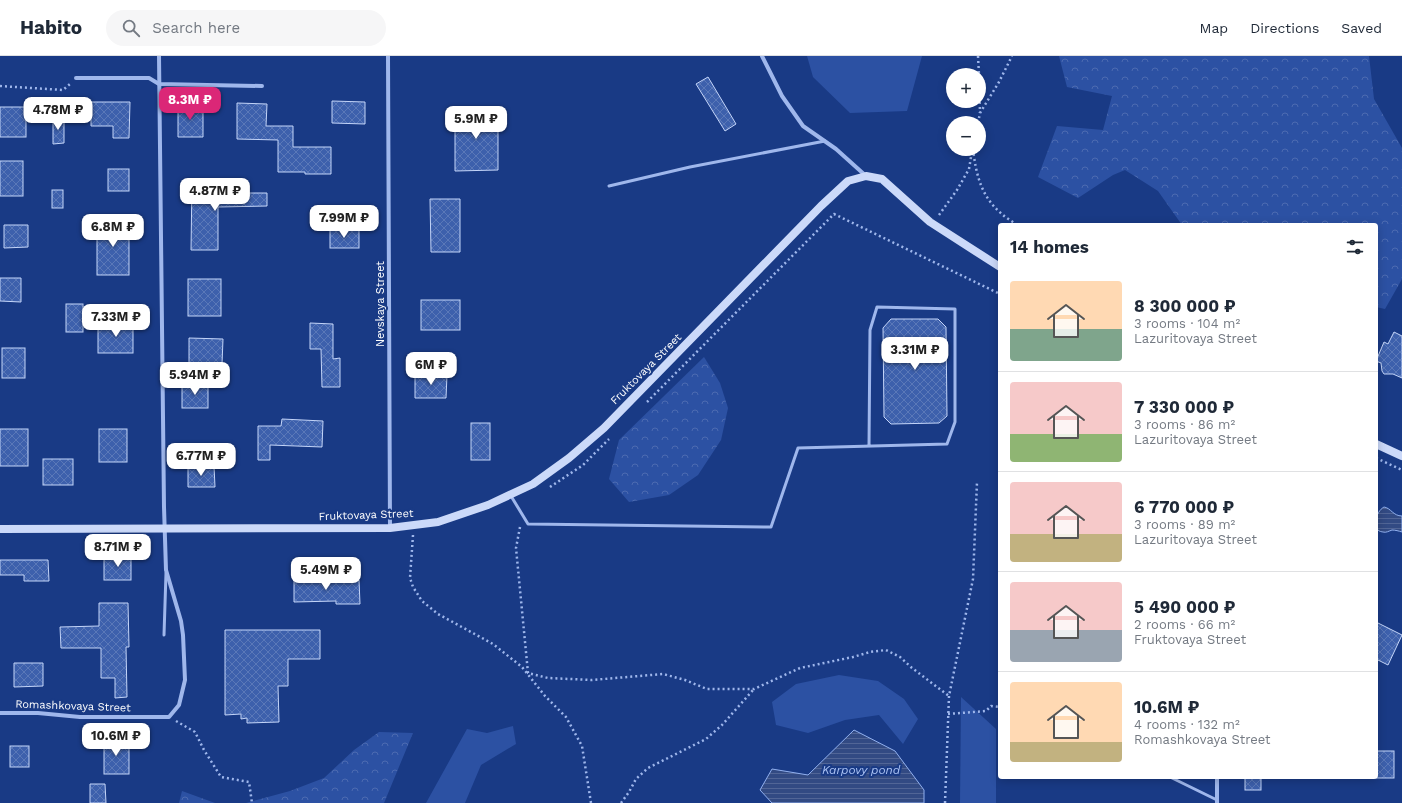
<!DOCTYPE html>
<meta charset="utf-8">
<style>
:root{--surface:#fff;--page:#f6f6f7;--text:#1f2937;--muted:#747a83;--line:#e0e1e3;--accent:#db2777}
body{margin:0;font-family:"Work Sans",sans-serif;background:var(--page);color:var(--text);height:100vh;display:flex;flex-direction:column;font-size:15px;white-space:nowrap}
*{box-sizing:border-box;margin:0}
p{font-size:13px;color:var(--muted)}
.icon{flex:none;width:22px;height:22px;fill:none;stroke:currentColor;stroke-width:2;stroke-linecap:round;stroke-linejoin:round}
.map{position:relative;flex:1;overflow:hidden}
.drawer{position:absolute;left:998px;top:167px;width:380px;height:556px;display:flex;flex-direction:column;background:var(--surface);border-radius:4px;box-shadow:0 2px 10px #0003}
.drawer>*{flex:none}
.fabs{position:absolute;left:946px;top:12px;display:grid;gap:8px}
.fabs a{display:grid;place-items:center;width:40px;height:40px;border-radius:50%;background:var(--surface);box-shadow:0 2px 10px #0003;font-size:20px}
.price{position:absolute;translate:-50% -34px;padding:0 9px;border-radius:8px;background:#fff;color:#222;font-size:13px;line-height:26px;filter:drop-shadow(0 1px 2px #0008)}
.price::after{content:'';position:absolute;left:50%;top:24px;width:12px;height:9px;margin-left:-6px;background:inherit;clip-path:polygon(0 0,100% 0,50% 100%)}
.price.active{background:var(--accent);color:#fff}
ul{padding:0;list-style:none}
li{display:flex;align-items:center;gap:12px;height:100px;padding:0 12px}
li+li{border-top:1px solid var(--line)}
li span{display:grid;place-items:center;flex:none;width:112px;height:80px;border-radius:4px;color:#555}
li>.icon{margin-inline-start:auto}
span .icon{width:48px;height:48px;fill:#fffc;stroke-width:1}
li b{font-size:17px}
h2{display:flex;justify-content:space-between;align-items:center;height:48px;padding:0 12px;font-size:17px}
header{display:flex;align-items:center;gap:24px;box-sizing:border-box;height:56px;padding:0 20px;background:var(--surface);border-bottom:1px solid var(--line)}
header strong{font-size:19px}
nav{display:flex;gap:22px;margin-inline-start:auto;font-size:14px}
.search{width:280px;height:36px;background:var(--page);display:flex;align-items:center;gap:10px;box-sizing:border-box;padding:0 14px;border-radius:22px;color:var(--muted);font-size:15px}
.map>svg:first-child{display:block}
.green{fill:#2c51a3}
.forest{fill:url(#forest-crowns)}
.water{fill:url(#water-rules);stroke:#91b0ef}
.building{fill:url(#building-cross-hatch);stroke:#c4d5f9}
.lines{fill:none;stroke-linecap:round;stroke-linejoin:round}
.path{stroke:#9fb7ec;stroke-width:2.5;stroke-dasharray:2 3;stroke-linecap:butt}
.lane{stroke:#9fb7ec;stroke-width:3}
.street{stroke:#9fb7ec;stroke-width:4}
.secondary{stroke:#cbd9f9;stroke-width:8}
.labels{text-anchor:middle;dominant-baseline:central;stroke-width:4;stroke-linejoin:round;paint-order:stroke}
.street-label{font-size:11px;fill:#fff;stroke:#193a85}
.water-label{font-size:12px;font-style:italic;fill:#aac2f4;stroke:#193a85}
</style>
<header>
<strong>Habito</strong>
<div class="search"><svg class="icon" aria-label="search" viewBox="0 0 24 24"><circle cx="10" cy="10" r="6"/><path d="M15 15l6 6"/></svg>Search here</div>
<nav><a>Map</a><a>Directions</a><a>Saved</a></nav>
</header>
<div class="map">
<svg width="1402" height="747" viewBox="0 0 1402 747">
<defs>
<pattern id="forest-crowns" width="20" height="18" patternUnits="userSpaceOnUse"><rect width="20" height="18" fill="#2c51a3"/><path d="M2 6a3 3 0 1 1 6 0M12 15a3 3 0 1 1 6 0" fill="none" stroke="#4c6bb1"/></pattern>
<pattern id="water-rules" width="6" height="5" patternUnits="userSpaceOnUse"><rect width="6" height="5" fill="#324a83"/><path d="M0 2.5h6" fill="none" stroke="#516596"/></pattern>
<pattern id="building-cross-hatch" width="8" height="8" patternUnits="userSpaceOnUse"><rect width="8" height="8" fill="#3d60ac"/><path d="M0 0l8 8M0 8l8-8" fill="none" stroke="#5a78b8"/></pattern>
</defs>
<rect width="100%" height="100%" fill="#193a85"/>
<g class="green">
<polygon points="807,0 922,0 907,55 850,57 813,21"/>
<polygon points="839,619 878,625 904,643 918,663 903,688 879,659 845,664 808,677 776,669 772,646 796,628"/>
<polygon points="961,641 996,673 996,747 960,747"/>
<polygon points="513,670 516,688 481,709 465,747 426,747 467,673 487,677"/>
</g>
<g class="forest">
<polygon points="1059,0 1369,0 1374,43 1402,92 1402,223 1385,253 1376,251 1376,169 1182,169 1158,135 1125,114 1113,119 1078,142 1038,121 1057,70 1103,74 1112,40 1067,31"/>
<polygon points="704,301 720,327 728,352 721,384 698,419 669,439 629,446 609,423 619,384"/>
<polygon points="379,676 413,677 384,747 246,747 290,735 324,722 354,694"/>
<polygon points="182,735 215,747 179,747"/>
</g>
<g class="water">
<path d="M1384 451C1391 452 1393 460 1402 460V476C1399 475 1395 474 1392 474 1389 475 1386 477 1383 476 1370 475 1376 455 1384 451Z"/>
<polygon points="854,674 895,695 924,734 924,747 772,747 760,734 772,713 808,719"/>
</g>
<g class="building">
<polygon points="708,21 736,68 725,75 696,28"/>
<polygon points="332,45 365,46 365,68 332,67"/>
<polygon points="91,46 130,46 129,82 113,82 113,70 91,70"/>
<polygon points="237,47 267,48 266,70 293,70 293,91 331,91 331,118 305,118 305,116 278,116 278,84 237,83"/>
<polygon points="178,48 203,49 203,81 178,81"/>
<rect x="0" y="51" width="26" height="30"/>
<polygon points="455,53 498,53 498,114 455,115"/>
<polygon points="53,62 64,62 64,87 53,88"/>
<rect x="0" y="105" width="23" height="35"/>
<rect x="108" y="113" width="21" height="22"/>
<polygon points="192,125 214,125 214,137 267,137 267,150 218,151 218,194 191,194"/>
<rect x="52" y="134" width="11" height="18"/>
<polygon points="430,143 460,143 460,196 431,196"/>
<rect x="97" y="166" width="32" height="53"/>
<polygon points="4,169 28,169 28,191 4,192"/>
<rect x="330" y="174" width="29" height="18"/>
<polygon points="0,222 21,222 21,246 0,245"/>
<rect x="188" y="223" width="33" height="37"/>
<rect x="421" y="244" width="39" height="30"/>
<rect x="66" y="248" width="17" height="28"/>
<polygon points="891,263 938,263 946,271 947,360 939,367 891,368 884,361 883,272"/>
<rect x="98" y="267" width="35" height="30"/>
<polygon points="310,267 333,268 333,303 340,302 340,331 322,331 321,293 310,293"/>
<polygon points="1394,276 1402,280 1402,322 1393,318 1384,318 1382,315 1381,307 1376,305 1384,286 1388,288"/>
<polygon points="189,282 223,283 222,308 189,308"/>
<rect x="2" y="292" width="23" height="30"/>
<polygon points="415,319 447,319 446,342 415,342"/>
<rect x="182" y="328" width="26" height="24"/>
<polygon points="282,363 323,365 322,391 270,389 270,404 258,404 258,370 281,370"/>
<rect x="471" y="367" width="19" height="37"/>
<rect x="0" y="373" width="28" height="37"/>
<rect x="99" y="373" width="28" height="33"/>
<rect x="43" y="403" width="30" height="26"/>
<polygon points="188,410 214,410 215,431 188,431"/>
<rect x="104" y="500" width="27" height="24"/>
<polygon points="0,504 48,504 49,525 24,525 24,519 0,519"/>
<polygon points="294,520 316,520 316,525 359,524 360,548 336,548 336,545 294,546"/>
<polygon points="99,547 128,547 129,591 126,591 127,641 115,642 115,622 101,622 101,592 61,592 60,571 99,570"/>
<polygon points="1376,566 1402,579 1388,609 1376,603"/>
<polygon points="225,574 320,574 320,603 288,603 288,630 278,630 279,666 247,667 247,662 241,663 241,658 225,659"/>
<polygon points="14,607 43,607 43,630 14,631"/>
<rect x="104" y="684" width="25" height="34"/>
<rect x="10" y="690" width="19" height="21"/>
<rect x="1376" y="695" width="18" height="27"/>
<rect x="1245" y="721" width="16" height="13"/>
<polygon points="90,728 105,728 106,747 90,747"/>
</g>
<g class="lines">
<g class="path">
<polyline points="978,0 979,19"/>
<polyline points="979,21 980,57"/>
<polyline points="0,30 63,34 70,28"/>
<polyline points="978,67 980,57 999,26 1012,0"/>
<path d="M973 93C976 118 981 141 1002 158 1006 162 1012 165 1017 169"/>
<polyline points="939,159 957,134 969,113 972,95"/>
<polyline points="647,346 834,158 1000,238"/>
<polyline points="1376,402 1402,414"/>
<polyline points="550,431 583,409 609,383"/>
<polyline points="520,471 516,492 528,617 548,622 592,624 663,618 685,624 707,633 754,633 800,612 853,601 870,596 886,594 900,601 912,612 949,640"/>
<polyline points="413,479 410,522 413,531 422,545 438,558 493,588 522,611 545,640 566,661 582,690 591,747"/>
<polyline points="948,658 986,655 991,650 1000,651"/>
<polyline points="176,665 195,676 204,694 221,721 249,726 252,747"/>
<polyline points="621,747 629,736 636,723 648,712 706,683 722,669 754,633"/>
<polyline points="945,747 949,640 973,523 977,426"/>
</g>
<g class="lane">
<polyline points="609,130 690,111 825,85"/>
<polyline points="511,440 528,468 771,471 798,392 947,388 955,366 955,253 877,251 870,274 869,390"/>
<polyline points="164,579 166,517"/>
<polyline points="1170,721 1217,744"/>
</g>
<g class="street">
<polyline points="388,0 390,472"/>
<polyline points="762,0 782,40 803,70 836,93 866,120"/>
<polyline points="76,22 149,22 159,28 262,30"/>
<polyline points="0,657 38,657 80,661 169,661 179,649 185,624 183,579 181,565 166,514 164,451 159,0"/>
<polyline points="1217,747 1217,721"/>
</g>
<g class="secondary">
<polyline points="1376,388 1402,400"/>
<polyline points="0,473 390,472 438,466 488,449 533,428 569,402 604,372 821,150 848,125 866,120 882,123 930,166 1000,211"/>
</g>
</g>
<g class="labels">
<g class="street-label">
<text transform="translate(380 248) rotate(-90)">Nevskaya Street</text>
<text transform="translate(646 313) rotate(-45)">Fruktovaya Street</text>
<text transform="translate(366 459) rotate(-2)">Fruktovaya Street</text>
<text transform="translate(73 650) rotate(2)">Romashkovaya Street</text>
</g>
<g class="water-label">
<text x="861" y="714">Karpovy pond</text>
</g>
</g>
</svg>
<div class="fabs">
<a>+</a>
<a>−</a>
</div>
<b class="price active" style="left:190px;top:65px">8.3M ₽</b>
<b class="price" style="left:58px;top:75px">4.78M ₽</b>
<b class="price" style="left:476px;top:84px">5.9M ₽</b>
<b class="price" style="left:215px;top:156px">4.87M ₽</b>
<b class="price" style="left:344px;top:183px">7.99M ₽</b>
<b class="price" style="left:113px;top:192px">6.8M ₽</b>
<b class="price" style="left:116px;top:282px">7.33M ₽</b>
<b class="price" style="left:915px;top:315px">3.31M ₽</b>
<b class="price" style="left:431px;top:330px">6M ₽</b>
<b class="price" style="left:195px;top:340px">5.94M ₽</b>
<b class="price" style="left:201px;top:421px">6.77M ₽</b>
<b class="price" style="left:118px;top:512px">8.71M ₽</b>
<b class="price" style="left:326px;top:535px">5.49M ₽</b>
<b class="price" style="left:116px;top:701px">10.6M ₽</b>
<section class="drawer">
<h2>14 homes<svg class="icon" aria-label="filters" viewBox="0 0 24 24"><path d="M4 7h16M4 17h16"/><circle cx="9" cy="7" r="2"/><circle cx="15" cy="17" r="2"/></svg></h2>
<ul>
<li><span style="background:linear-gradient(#ffd9b3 60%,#7fa58c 0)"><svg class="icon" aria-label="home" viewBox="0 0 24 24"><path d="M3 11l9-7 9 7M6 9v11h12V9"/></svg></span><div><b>8 300 000 ₽</b><p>3 rooms · 104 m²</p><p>Lazuritovaya Street</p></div></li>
<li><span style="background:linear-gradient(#f6c9c9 65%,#8fb573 0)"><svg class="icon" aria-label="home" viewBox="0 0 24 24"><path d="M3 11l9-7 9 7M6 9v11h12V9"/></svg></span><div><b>7 330 000 ₽</b><p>3 rooms · 86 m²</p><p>Lazuritovaya Street</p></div></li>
<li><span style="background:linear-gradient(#f6c9c9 65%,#c2b280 0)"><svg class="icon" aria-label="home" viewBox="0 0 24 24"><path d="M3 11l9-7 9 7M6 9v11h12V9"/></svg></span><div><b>6 770 000 ₽</b><p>3 rooms · 89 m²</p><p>Lazuritovaya Street</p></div></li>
<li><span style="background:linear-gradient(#f6c9c9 60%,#9aa5b1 0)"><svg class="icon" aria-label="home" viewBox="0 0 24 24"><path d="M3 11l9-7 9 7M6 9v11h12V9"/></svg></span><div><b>5 490 000 ₽</b><p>2 rooms · 66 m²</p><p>Fruktovaya Street</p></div></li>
<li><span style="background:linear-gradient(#ffd9b3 75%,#c2b280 0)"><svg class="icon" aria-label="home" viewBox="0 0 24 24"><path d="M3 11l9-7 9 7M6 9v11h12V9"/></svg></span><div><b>10.6M ₽</b><p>4 rooms · 132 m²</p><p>Romashkovaya Street</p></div></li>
</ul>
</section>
</div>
